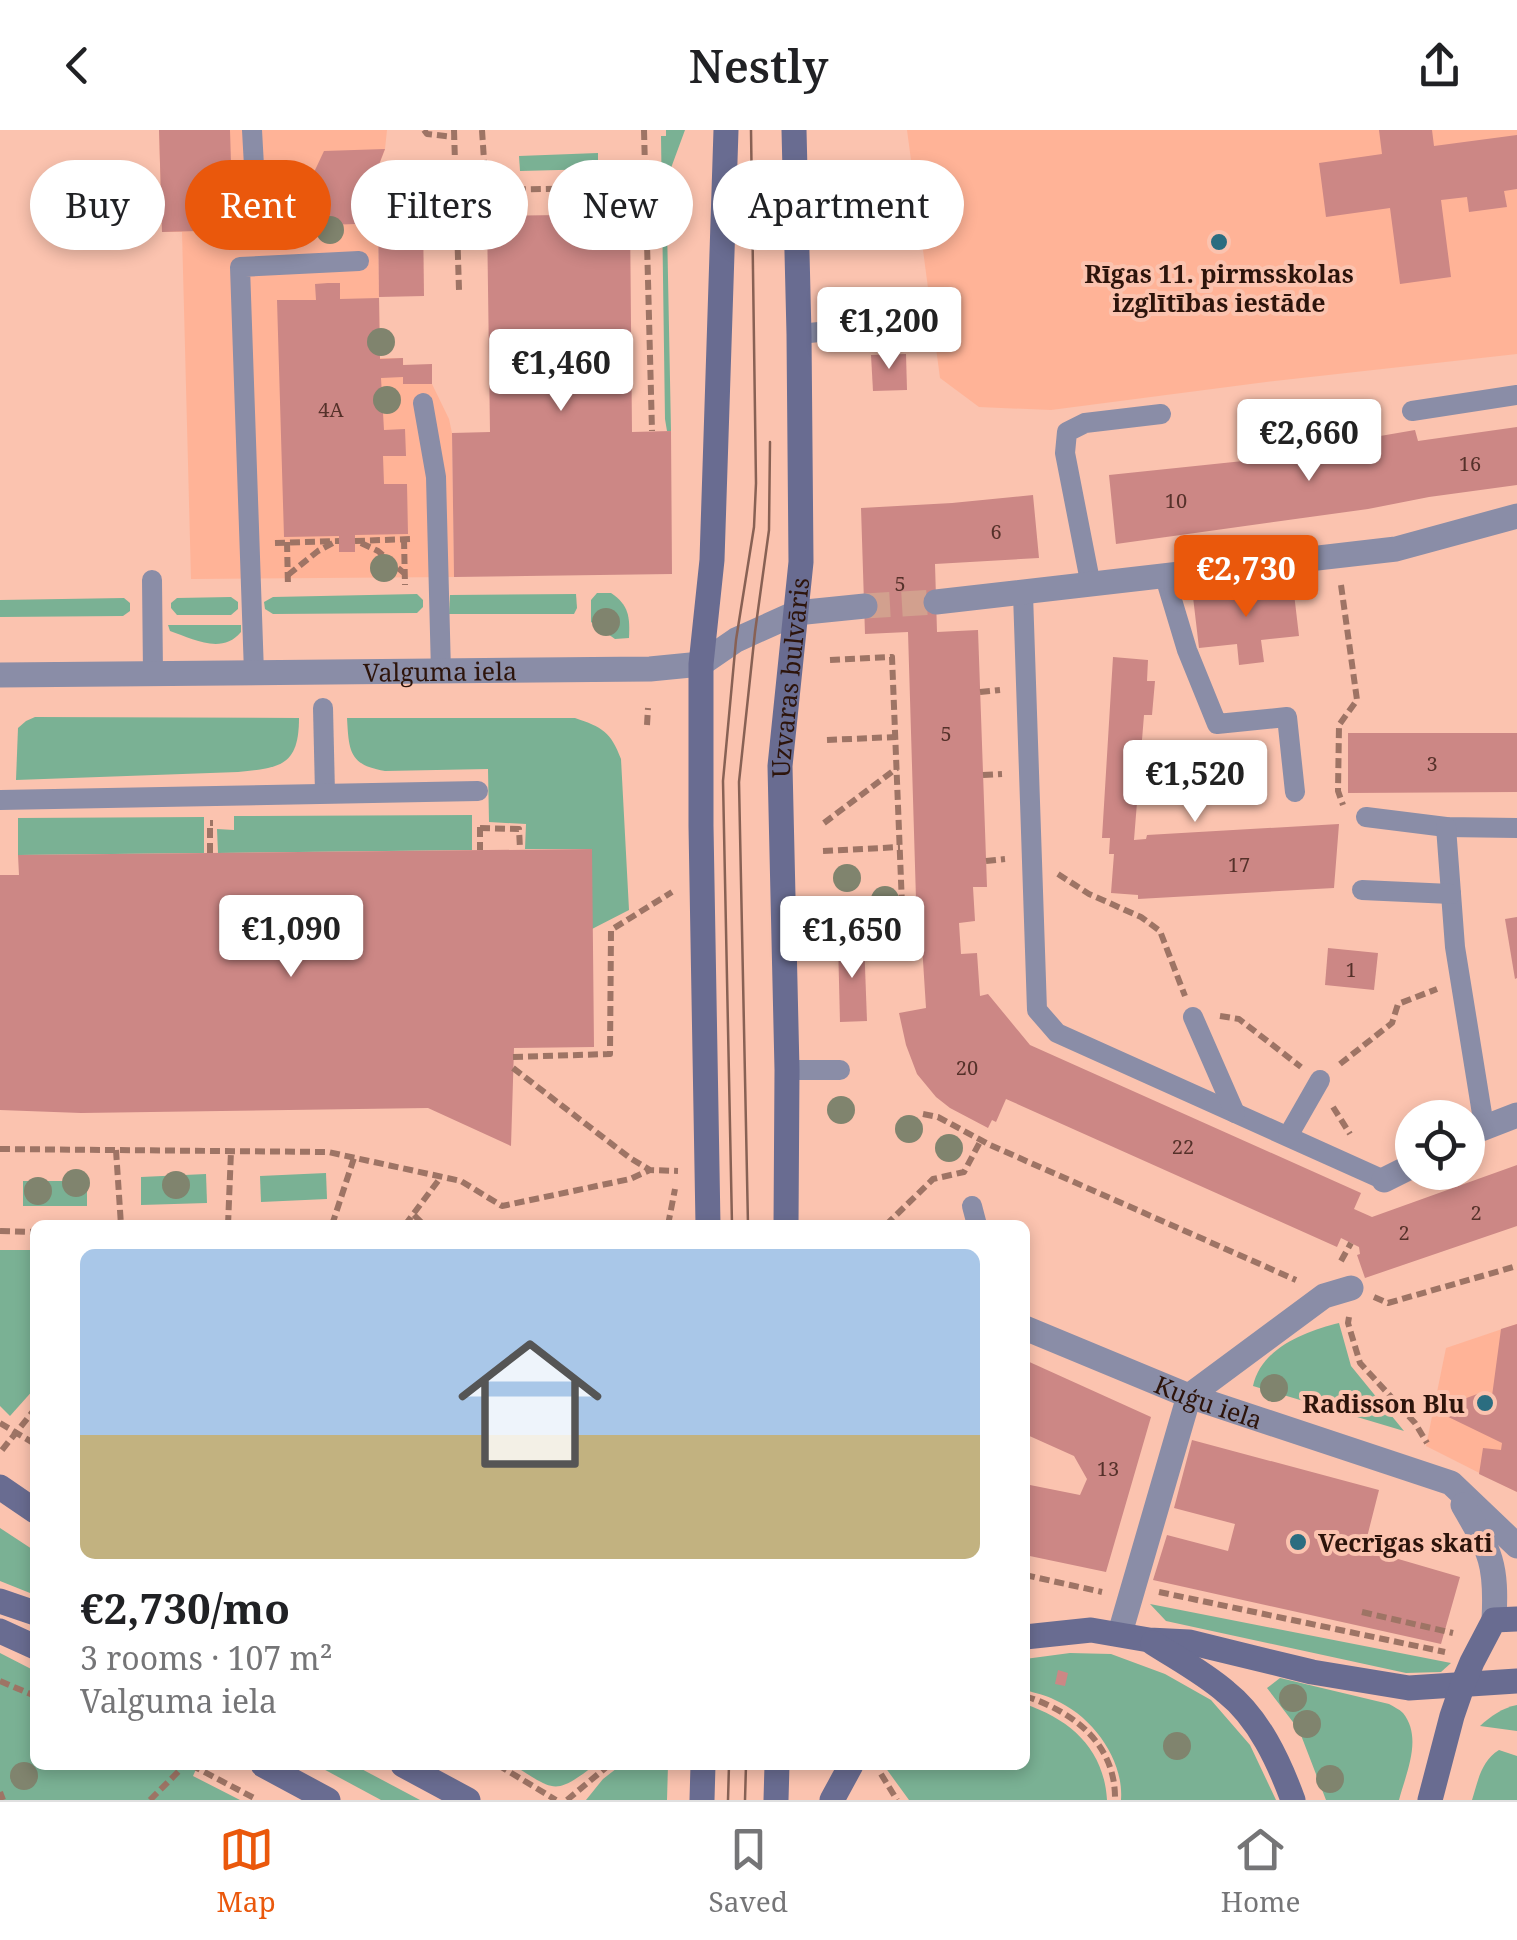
<!DOCTYPE html>
<meta charset="utf-8">
<style>
:root{--surface:#fff;--page:#f2f2f2;--text:#202124;--muted:#757577;--line:#e0e0e0;--accent:#ea580c}
body{margin:0;font-family:"Noto Serif",serif;background:var(--page);color:var(--text);height:100vh;display:flex;flex-direction:column;font-size:38px;white-space:nowrap}
*{box-sizing:border-box;margin:0}
p{font-size:32px;color:var(--muted)}
.icon{flex:none;width:55px;height:55px;fill:none;stroke:currentColor;stroke-width:2;stroke-linecap:round;stroke-linejoin:round}
.map{position:relative;flex:1;overflow:hidden}
.details{position:absolute;left:30px;top:1090px;width:1000px;height:550px;display:flex;flex-direction:column;background:var(--surface);border-radius:15px;box-shadow:0 5px 15px #0003}
.details>*{flex:none}
.banner{position:absolute;left:30px;top:30px;width:1000px;height:90px;display:flex;gap:20px}
.controls{position:absolute;left:1395px;top:970px;display:grid;gap:20px}
.controls a{display:grid;place-items:center;width:90px;height:90px;border-radius:50%;background:var(--surface);box-shadow:0 5px 15px #0003;font-size:50px}
.price{position:absolute;translate:-50% -85px;padding:0 22px;border-radius:10px;background:#fff;color:#222;font-size:32px;line-height:65px;filter:drop-shadow(0 2px 5px #0008)}
.price::after{content:'';position:absolute;left:50%;top:60px;width:30px;height:22px;margin-left:-15px;background:inherit;clip-path:polygon(0 0,100% 0,50% 100%)}
.price.current{background:var(--accent);color:#fff}
ul{padding:0;list-style:none}
li{display:grid;align-content:center;gap:20px;height:530px;padding:0 50px}
li+li{border-top:2px solid var(--line)}
li span{display:grid;place-items:center;height:310px;border-radius:15px;color:#555}
li>.icon{margin-inline-start:auto}
span .icon{width:180px;height:180px;fill:#fffc;stroke-width:1}
li b{font-size:42px}
.tag{padding:0 35px;border-radius:45px;background:var(--surface);box-shadow:0 5px 15px #0003;font-size:35px;line-height:90px}
.tag.current{background:var(--accent);color:#fff}
header{display:flex;justify-content:space-between;align-items:center;height:130px;padding:0 50px;background:var(--surface);font-size:45px;font-weight:600}
.tabs{display:flex;justify-content:space-around;align-items:center;height:140px;border-top:2px solid var(--line);background:var(--surface);font-size:28px;color:var(--muted)}
.tabs a{display:grid;justify-items:center;gap:5px}
.tabs .current{color:var(--accent)}
.map>svg:first-child{display:block}
.built{fill:#ffb397}
.green{fill:#7ab194}
.building{fill:#cc8785}
.lines{fill:none;stroke-linecap:round;stroke-linejoin:round}
.minor-tunnel{stroke:#d2a08e;stroke-width:25;stroke-dasharray:25 12;stroke-linecap:butt}
.path{stroke:#9e7465;stroke-width:6;stroke-dasharray:10 5;stroke-linecap:butt}
.service{stroke:#8a8da7;stroke-width:20}
.minor{stroke:#8a8da7;stroke-width:25}
.tertiary{stroke:#8a8da7;stroke-width:25}
.secondary{stroke:#696c91;stroke-width:25}
.tram{stroke:#886154;stroke-width:2.5}
.tree{fill:#80846e}
.poi-dot{fill:#2b6d80;stroke:#fbc3af;stroke-width:4}
.labels{text-anchor:middle;dominant-baseline:central;stroke-width:8;stroke-linejoin:round;paint-order:stroke}
.number-label{font-size:20px;fill:#55312a}
.poi-label{font-size:25px;font-weight:bold;fill:#2d140b;stroke:#fbc3af}
.street-label{font-size:25px;fill:#2d140b;stroke:#fbc3af}
</style>
<header><svg class="icon" aria-label="back" viewBox="0 0 24 24"><path d="M15 5l-7 7 7 7"/></svg>Nestly<svg class="icon" aria-label="share" viewBox="0 0 24 24"><path d="M12 15V3M7 8l5-5 5 5M5 13v7h14v-7"/></svg></header>
<div class="map">
<svg width="1517" height="1670" viewBox="0 0 1517 1670">
<rect width="100%" height="100%" fill="#fbc3af"/>
<g class="built">
<polygon points="159,0 387,0 385,19 358,90 378,92 380,228 403,228 404,254 432,254 449,289 452,303 454,447 191,449 182,102 162,102"/>
<polygon points="907,0 1517,0 1517,224 1266,252 1051,280 979,277 940,248"/>
<polygon points="1517,1194 1517,1362 1426,1316 1446,1218"/>
</g>
<g class="green">
<polygon points="666,0 685,0 671,38 667,39 666,44 671,301 667,301 665,289 661,6 666,6"/>
<polygon points="598,23 598,39 520,41 519,26"/>
<polygon points="516,75 516,85 488,86 487,103 479,103 478,76"/>
<path d="M597 463H611C629 475 630 487 629 508L615 509 591 492V470Z"/>
<polygon points="417,464 423,470 423,477 417,483 273,484 265,479 264,472 273,467"/>
<polygon points="576,464 577,478 574,484 449,484 450,465"/>
<polygon points="231,467 238,472 238,479 231,485 177,485 171,478 171,473 177,468"/>
<polygon points="124,468 130,473 130,481 123,486 0,487 0,470"/>
<path d="M168 495H241V502C222 525 193 509 170 501Z"/>
<path d="M35 587 299 588C299 636 280 638 238 642L16 650 18 598 26 591Z"/>
<path d="M347 588H575C602 597 611 602 621 629L629 780 592 799V719H525L526 694 489 692 488 639 385 641C349 635 349 621 347 588Z"/>
<polygon points="472,685 472,720 218,723 217,699 234,700 234,686"/>
<polygon points="204,687 204,723 18,725 18,688"/>
<polygon points="326,1043 327,1069 261,1072 260,1046"/>
<polygon points="206,1044 207,1073 141,1075 141,1047"/>
<rect x="23" y="1051" width="64" height="25"/>
<polygon points="0,1120 35,1120 35,1258 10,1286 0,1276"/>
<path d="M1339 1193 1351 1236 1404 1301 1253 1256C1261 1218 1306 1201 1339 1193Z"/>
<polygon points="0,1398 35,1421 35,1465 0,1451"/>
<polygon points="1150,1474 1451,1533 1441,1542 1406,1543 1166,1491"/>
<polygon points="0,1523 35,1541 35,1635 198,1635 193,1646 240,1670 0,1670"/>
<path d="M1070 1523 1111 1524 1165 1544 1211 1570 1250 1615 1276 1670H1121C1124 1629 1092 1586 1055 1570 1046 1565 1035 1563 1025 1560V1529Z"/>
<path d="M1280 1548 1389 1574C1394 1577 1399 1579 1403 1583 1423 1608 1406 1643 1399 1670H1326L1299 1600 1267 1558Z"/>
<path d="M1025 1574C1071 1590 1104 1619 1107 1670H909L885 1637 887 1635H1025Z"/>
<path d="M1517 1575V1601L1480 1596C1491 1586 1502 1578 1517 1575Z"/>
<path d="M1499 1620 1517 1626V1670H1472C1478 1651 1481 1631 1499 1620Z"/>
<polygon points="316,1635 354,1635 420,1670 381,1670"/>
<path d="M513 1635H595C554 1666 555 1661 513 1635Z"/>
<polygon points="621,1635 668,1635 667,1670 586,1670 603,1649"/>
</g>
<g class="building">
<polygon points="159,0 230,0 233,100 162,102"/>
<polygon points="1379,0 1432,0 1434,16 1517,5 1517,59 1504,61 1507,77 1469,82 1467,67 1441,70 1451,147 1400,154 1390,78 1326,87 1319,33 1382,24"/>
<polygon points="385,19 356,94 294,96 300,72 324,21"/>
<polygon points="423,84 424,166 379,167 378,85"/>
<polygon points="630,84 632,302 671,301 672,444 454,447 452,303 490,302 487,86"/>
<polygon points="328,153 340,153 340,169 379,168 380,229 403,228 403,235 432,234 432,254 403,254 403,247 381,248 384,300 405,299 406,326 383,326 384,354 407,354 408,404 355,405 355,422 339,422 339,406 284,407 277,170 316,170 315,154"/>
<polygon points="906,224 907,260 873,261 871,225"/>
<polygon points="1517,297 1517,355 1429,367 1368,379 1116,414 1109,345 1358,319 1357,310 1415,300 1418,311"/>
<polygon points="1033,365 1039,428 935,434 937,502 978,500 987,757 973,757 975,791 959,793 961,824 977,823 980,866 988,864 1030,915 1361,1063 1354,1079 1372,1087 1517,1035 1517,1096 1365,1148 1357,1125 1360,1124 1359,1117 1341,1108 1337,1117 1006,969 996,992 992,990 988,998 950,978 936,967 917,944 906,915 899,883 926,878 919,768 916,769 908,502 865,504 861,378 952,373"/>
<polygon points="1293,455 1299,506 1261,510 1264,532 1239,535 1237,514 1199,518 1193,467"/>
<polygon points="1113,527 1148,530 1147,551 1155,551 1152,585 1144,585 1134,710 1146,709 1147,705 1339,694 1334,758 1138,769 1138,765 1111,763 1114,724 1109,724 1110,708 1102,708"/>
<polygon points="1348,603 1517,603 1517,662 1348,663"/>
<polygon points="592,719 594,917 514,918 511,1016 428,978 81,983 0,980 0,745 19,745 18,725"/>
<polygon points="1517,787 1517,848 1515,849 1505,789"/>
<polygon points="864,810 867,891 840,892 838,811"/>
<polygon points="1328,818 1378,823 1374,860 1325,855"/>
<polygon points="1517,1194 1517,1362 1479,1344 1483,1318 1501,1320 1502,1313 1434,1280 1480,1263 1492,1266 1501,1199"/>
<polygon points="1025,1230 1151,1287 1106,1442 1025,1425 1025,1354 1080,1365 1087,1349 1074,1326 1025,1304"/>
<polygon points="1192,1310 1379,1360 1364,1419 1460,1447 1441,1514 1153,1450 1167,1405 1228,1421 1235,1394 1174,1378"/>
<polygon points="1058,1540 1068,1543 1065,1556 1055,1554"/>
</g>
<g class="lines">
<polyline class="minor-tunnel" points="865,476 936,472"/>
<g class="path">
<polyline points="424,0 427,4 454,7"/>
<polyline points="454,0 459,160"/>
<polyline points="482,0 486,60 646,57"/>
<polyline points="644,0 652,301"/>
<polyline points="404,409 405,455"/>
<polyline points="355,411 411,409"/>
<polyline points="287,412 288,457"/>
<polyline points="275,413 339,411"/>
<polyline points="361,413 378,421 404,443"/>
<polyline points="288,445 318,421 333,413"/>
<polyline points="1341,455 1357,570 1339,595 1338,661 1343,675"/>
<polyline points="830,530 892,527 902,775"/>
<polyline points="980,562 1000,560"/>
<polyline points="647,595 648,578"/>
<polyline points="827,610 896,607"/>
<polyline points="983,645 1002,644"/>
<polyline points="824,693 897,638"/>
<polyline points="480,697 480,720"/>
<polyline points="480,698 519,699 520,719"/>
<polyline points="823,721 900,717"/>
<polyline points="210,723 210,693 213,693"/>
<polyline points="986,731 1005,729"/>
<polyline points="1058,744 1089,764 1141,787 1160,801 1185,866"/>
<polyline points="1220,886 1239,889 1301,937"/>
<polyline points="513,927 610,924 611,800 672,762"/>
<polyline points="1340,934 1392,893 1398,874 1437,859"/>
<polyline points="513,938 630,1028 650,1040 678,1041"/>
<polyline points="1333,977 1350,1004"/>
<polyline points="923,984 938,987 990,1015 1296,1150"/>
<polyline points="0,1019 328,1022 461,1051 502,1076 630,1049 650,1040"/>
<polyline points="116,1020 121,1095"/>
<polyline points="414,1085 424,1095"/>
<polyline points="821,1094 827,1095"/>
<polyline points="228,1095 231,1021"/>
<polyline points="332,1095 354,1028"/>
<polyline points="405,1095 441,1047"/>
<polyline points="668,1095 675,1059"/>
<polyline points="886,1095 933,1049 964,1042 981,1010"/>
<polyline points="0,1101 35,1102"/>
<polyline points="1341,1131 1351,1113"/>
<polyline points="1374,1167 1388,1173 1517,1136"/>
<polyline points="1349,1187 1348,1193 1360,1233 1415,1293 1427,1313"/>
<polyline points="0,1293 35,1314"/>
<polyline points="2,1320 35,1279"/>
<polyline points="1025,1445 1102,1462"/>
<polyline points="1159,1462 1445,1522"/>
<polyline points="1362,1482 1453,1503"/>
<polyline points="0,1551 35,1566"/>
<path d="M1025 1566C1074 1582 1116 1614 1115 1670"/>
<polyline points="191,1635 256,1669"/>
<polyline points="498,1635 556,1670"/>
<polyline points="881,1644 897,1670"/>
<polyline points="0,1662 3,1670"/>
<polyline points="150,1670 185,1635"/>
<polyline points="567,1670 609,1635"/>
</g>
<g class="service">
<polyline points="252,0 255,54"/>
<polyline points="799,204 900,194"/>
<polyline points="423,273 436,347 441,542"/>
<polyline points="1412,281 1517,265"/>
<polyline points="1165,447 1187,520 1217,594 1287,587 1295,662"/>
<polyline points="152,450 153,543"/>
<polyline points="1091,456 1065,323 1067,302 1085,293 1161,284"/>
<polyline points="1023,464 1037,880 1057,903 1384,1050"/>
<polyline points="254,543 240,137 359,131"/>
<polyline points="323,578 325,663"/>
<polyline points="0,670 478,661"/>
<polyline points="1366,687 1446,697 1517,698"/>
<polyline points="1446,697 1455,817 1484,996"/>
<polyline points="1362,760 1451,764"/>
<polyline points="1193,887 1235,983"/>
<polyline points="787,940 840,940"/>
<polyline points="1288,1006 1320,950"/>
<polyline points="972,1076 977,1095"/>
</g>
<g class="minor">
<polyline points="936,472 1396,419 1517,386"/>
<polyline points="796,483 865,476"/>
<polyline points="1468,1004 1517,985"/>
<polyline points="1384,1050 1412,1036"/>
<path id="s1" d="M1025 1198 1189 1266 1451 1353 1517 1416"/>
<path d="M1463 1375C1491 1423 1497 1434 1494 1490"/>
<polyline points="1120,1503 1189,1266 1324,1166 1351,1158"/>
</g>
<path class="tertiary" id="s2" d="M0 545 650 539 701 534 736 510 796 483"/>
<g class="secondary">
<polyline points="708,1095 701,696 701,534 712,430 726,0"/>
<path id="s3" d="M786 1095 787 940 780 636 801 432 799 204 794 0"/>
<polyline points="0,1357 35,1381"/>
<polyline points="0,1471 35,1483"/>
<polyline points="0,1501 35,1517"/>
<polyline points="1025,1507 1091,1500 1149,1510 1189,1512 1312,1542 1409,1558 1517,1551"/>
<path d="M1153 1513C1178 1529 1204 1543 1226 1562 1259 1588 1279 1632 1293 1670"/>
<polyline points="263,1635 328,1670"/>
<polyline points="403,1635 468,1670"/>
<polyline points="702,1670 703,1635"/>
<polyline points="776,1670 777,1635"/>
<polyline points="832,1670 851,1635"/>
<polyline points="1430,1670 1452,1586 1463,1554 1472,1532 1494,1490 1517,1489"/>
</g>
<g class="tram">
<polyline points="732,1095 723,651 736,510 754,397 756,353 751,0"/>
<polyline points="748,1095 739,652 755,502 769,400 770,312"/>
<polyline points="728,1670 729,1635"/>
<polyline points="745,1670 746,1635"/>
</g>
</g>
<g class="tree">
<circle cx="330" cy="100" r="14"/>
<circle cx="381" cy="212" r="14"/>
<circle cx="387" cy="270" r="14"/>
<circle cx="384" cy="438" r="14"/>
<circle cx="606" cy="492" r="14"/>
<circle cx="847" cy="748" r="14"/>
<circle cx="885" cy="770" r="14"/>
<circle cx="841" cy="980" r="14"/>
<circle cx="909" cy="999" r="14"/>
<circle cx="949" cy="1018" r="14"/>
<circle cx="76" cy="1053" r="14"/>
<circle cx="176" cy="1055" r="14"/>
<circle cx="38" cy="1061" r="14"/>
<circle cx="1274" cy="1258" r="14"/>
<circle cx="1293" cy="1568" r="14"/>
<circle cx="1307" cy="1594" r="14"/>
<circle cx="1177" cy="1616" r="14"/>
<circle cx="24" cy="1646" r="14"/>
<circle cx="1330" cy="1649" r="14"/>
</g>
<g class="poi-dot">
<circle cx="1219" cy="112" r="10"/>
<circle cx="1485" cy="1273" r="10"/>
<circle cx="1298" cy="1412" r="10"/>
</g>
<g class="labels">
<g class="number-label">
<text x="331" y="279">4A</text>
<text x="1470" y="333">16</text>
<text x="1176" y="370">10</text>
<text x="996" y="401">6</text>
<text x="900" y="453">5</text>
<text x="946" y="603">5</text>
<text x="1432" y="633">3</text>
<text x="1239" y="734">17</text>
<text x="1351" y="839">1</text>
<text x="967" y="937">20</text>
<text x="1183" y="1016">22</text>
<text x="1476" y="1082">2</text>
<text x="1404" y="1102">2</text>
<text x="1108" y="1338">13</text>
</g>
<g class="poi-label">
<text x="1219" y="143">Rīgas 11. pirmsskolas<tspan x="1219" dy="29">izglītības iestāde</tspan></text>
<text x="1465" y="1273" text-anchor="end">Radisson Blu</text>
<text x="1318" y="1412" text-anchor="start">Vecrīgas skati</text>
</g>
<g class="street-label">
<text stroke="none"><textPath href="#s2" startOffset="440">Valguma iela</textPath></text>
<text stroke="none"><textPath href="#s3" startOffset="548">Uzvaras bulvāris</textPath></text>
<text stroke="none"><textPath href="#s1" startOffset="198">Kuģu iela</textPath></text>
</g>
</g>
</svg>
<div class="controls">
<a><svg class="icon" aria-label="locate" viewBox="0 0 24 24"><circle cx="12" cy="12" r="6"/><path d="M12 2v4M12 18v4M2 12h4M18 12h4"/></svg></a>
</div>
<b class="price" style="left:889px;top:242px">€1,200</b>
<b class="price" style="left:561px;top:284px">€1,460</b>
<b class="price" style="left:1309px;top:354px">€2,660</b>
<b class="price current" style="left:1246px;top:490px">€2,730</b>
<b class="price" style="left:1195px;top:695px">€1,520</b>
<b class="price" style="left:291px;top:850px">€1,090</b>
<b class="price" style="left:852px;top:851px">€1,650</b>
<div class="banner">
<a class="tag">Buy</a>
<a class="tag current">Rent</a>
<a class="tag">Filters</a>
<a class="tag">New</a>
<a class="tag">Apartment</a>
</div>
<section class="details">
<ul>
<li><span style="background:linear-gradient(#a9c7e8 60%,#c2b280 0)"><svg class="icon" aria-label="home" viewBox="0 0 24 24"><path d="M3 11l9-7 9 7M6 9v11h12V9"/></svg></span><div><b>€2,730/mo</b><p>3 rooms · 107 m²</p><p>Valguma iela</p></div></li>
</ul>
</section>
</div>
<nav class="tabs">
<a class="current"><svg class="icon" aria-label="map" viewBox="0 0 24 24"><path d="M3 6l6-2 6 2 6-2v14l-6 2-6-2-6 2zM9 4v14M15 6v14"/></svg>Map</a>
<a><svg class="icon" aria-label="saved" viewBox="0 0 24 24"><path d="M7 4h10v16l-5-4-5 4z"/></svg>Saved</a>
<a><svg class="icon" aria-label="home" viewBox="0 0 24 24"><path d="M3 11l9-7 9 7M6 9v11h12V9"/></svg>Home</a>
</nav>
